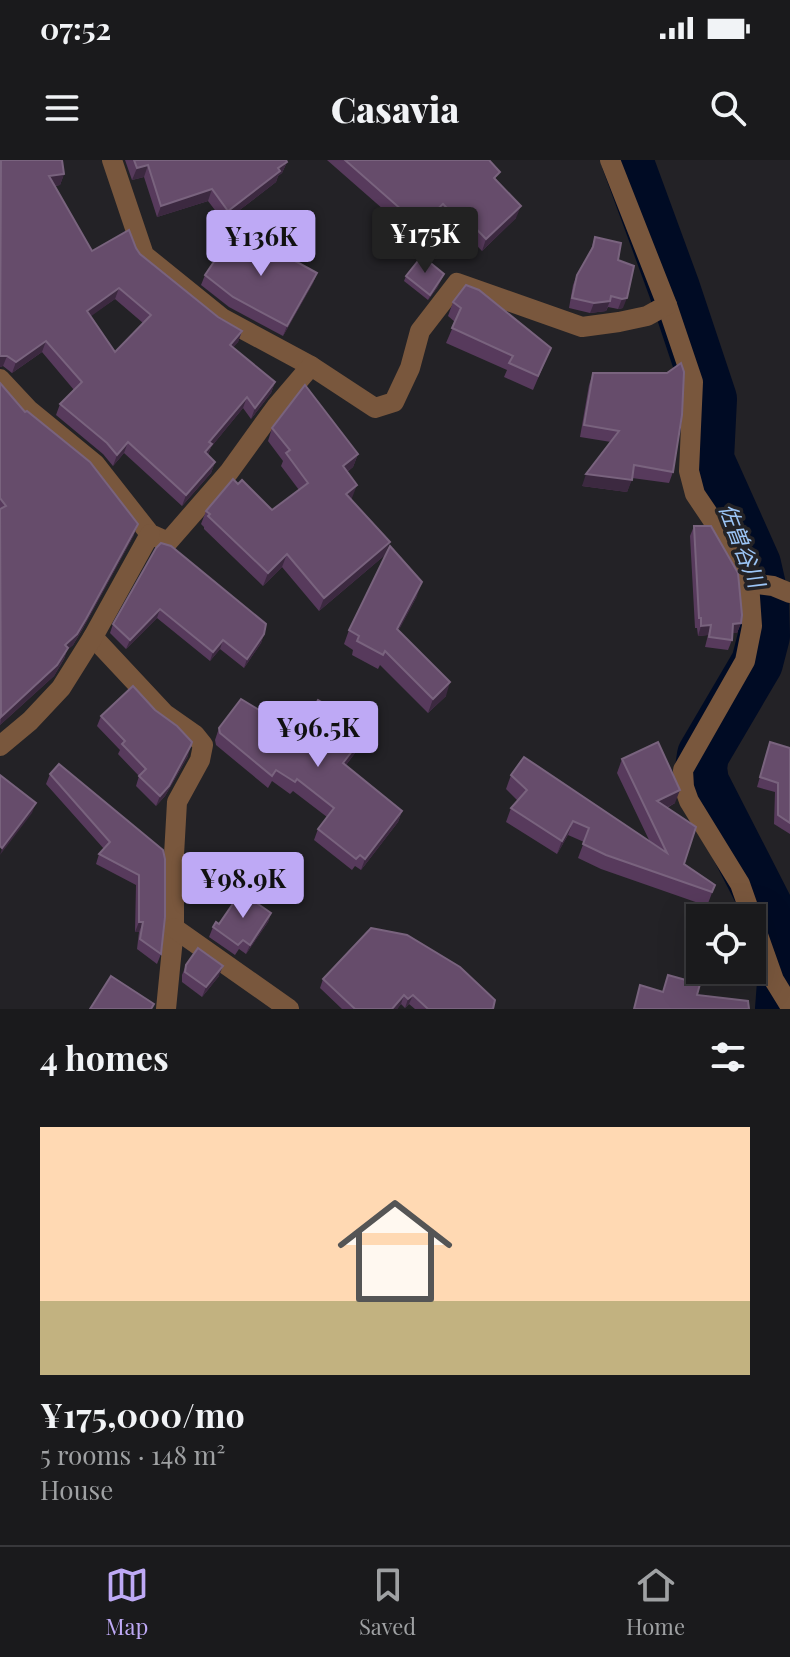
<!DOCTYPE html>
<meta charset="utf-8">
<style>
:root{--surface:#1a1a1c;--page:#232325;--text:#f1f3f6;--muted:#9fa1a3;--line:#38383b;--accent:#bea9f5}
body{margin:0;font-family:"Playfair Display","Noto Sans JP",serif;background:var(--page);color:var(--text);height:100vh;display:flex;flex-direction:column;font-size:30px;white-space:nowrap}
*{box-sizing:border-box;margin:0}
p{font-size:26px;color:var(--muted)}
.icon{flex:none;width:44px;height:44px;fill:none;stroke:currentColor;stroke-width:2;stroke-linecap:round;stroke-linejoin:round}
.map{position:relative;height:849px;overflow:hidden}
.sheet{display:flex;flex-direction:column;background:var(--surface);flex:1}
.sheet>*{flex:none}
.controls{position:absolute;left:686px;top:744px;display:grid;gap:16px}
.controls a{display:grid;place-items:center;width:80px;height:80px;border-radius:0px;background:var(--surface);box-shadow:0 8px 32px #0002,0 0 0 2px var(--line);font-size:40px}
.price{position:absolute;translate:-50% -68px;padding:0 18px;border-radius:8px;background:var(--accent);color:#111;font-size:26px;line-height:52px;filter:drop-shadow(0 2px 4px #0008)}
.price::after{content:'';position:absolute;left:50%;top:48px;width:24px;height:18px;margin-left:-12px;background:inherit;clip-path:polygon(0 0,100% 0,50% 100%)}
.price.active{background:#222;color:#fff}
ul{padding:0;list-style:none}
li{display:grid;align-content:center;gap:16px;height:424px;padding:0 40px}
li+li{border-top:2px solid var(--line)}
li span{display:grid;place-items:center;height:248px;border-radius:0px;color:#555}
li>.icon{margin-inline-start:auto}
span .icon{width:144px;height:144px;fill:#fffc;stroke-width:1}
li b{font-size:34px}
h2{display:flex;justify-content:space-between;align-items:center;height:96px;padding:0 40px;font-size:34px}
.status{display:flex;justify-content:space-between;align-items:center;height:56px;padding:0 40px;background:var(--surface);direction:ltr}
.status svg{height:22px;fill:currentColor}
header{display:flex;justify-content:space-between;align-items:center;height:104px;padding:0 40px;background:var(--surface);font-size:36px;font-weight:800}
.tab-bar{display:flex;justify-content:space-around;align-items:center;height:112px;border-top:2px solid var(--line);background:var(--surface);font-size:22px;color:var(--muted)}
.tab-bar a{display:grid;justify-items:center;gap:4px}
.tab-bar .active{color:var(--accent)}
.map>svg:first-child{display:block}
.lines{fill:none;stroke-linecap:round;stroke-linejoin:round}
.river{stroke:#000b24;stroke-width:52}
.minor{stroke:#79573d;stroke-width:20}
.wall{fill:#573a5c;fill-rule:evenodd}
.shaded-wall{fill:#3c2940}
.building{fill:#664c6b;stroke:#79637e;stroke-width:2;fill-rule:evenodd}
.labels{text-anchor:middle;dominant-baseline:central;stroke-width:7;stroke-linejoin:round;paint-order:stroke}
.water-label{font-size:22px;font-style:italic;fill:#9cc5f6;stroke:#232226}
</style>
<div class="status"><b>07:52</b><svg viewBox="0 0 49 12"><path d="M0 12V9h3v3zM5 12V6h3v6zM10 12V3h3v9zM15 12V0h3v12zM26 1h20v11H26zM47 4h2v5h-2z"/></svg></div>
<header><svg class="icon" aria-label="menu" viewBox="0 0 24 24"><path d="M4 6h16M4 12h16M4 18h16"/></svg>Casavia<svg class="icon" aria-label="search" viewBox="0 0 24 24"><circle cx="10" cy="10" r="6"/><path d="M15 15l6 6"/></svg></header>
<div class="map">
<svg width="790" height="849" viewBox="0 0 790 849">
<rect width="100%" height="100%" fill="#232226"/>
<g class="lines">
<polyline class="river" points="627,0 674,128 711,239 708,299 755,404 763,439 764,476 757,503 703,595 701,608 703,622 770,753 785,796 781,849"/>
<g class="minor">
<polyline points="112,0 144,95 222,158 311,206"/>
<polyline points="667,145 693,222 689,311 695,334 728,383 749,423 752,466 745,501 683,610 684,627 689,641 740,724 752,758"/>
<polyline points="0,219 29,250 95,304 150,374 168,382 229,312 276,247 311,206 375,248 394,242 410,208 420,171 457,123 582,167 619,162 647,156 667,145 610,0"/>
<polyline points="749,423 773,426 790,433"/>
<polyline points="93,477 165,554 195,575 203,585 200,600 177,642 174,695 174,768 166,849"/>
<polyline points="0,586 30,561 61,528 93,477 150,374"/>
<polyline points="752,758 774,820 790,846"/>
<polyline points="174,768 289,849"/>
</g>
</g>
<g class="wall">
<path d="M0 0H62L64 14 60 25 55 26 92 91 136 88 140 94 218 157 242 171 238 182 233 187 275 222 271 233 251 259 243 248 211 287 208 295 215 302 211 313 182 346 124 293 113 306 103 294 56 255 60 244 74 230 42 192 12 213 3 206 0 207ZM115 139 143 163 115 192 90 156Z"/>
<polygon points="125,0 286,0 287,2 282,13 278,16 276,22 224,62 208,41 157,57 144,17 132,20"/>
<polygon points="327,0 489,0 497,21 516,58 482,91 455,63 450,68 439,56 416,78"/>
<polygon points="595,77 618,100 623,148 618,149 608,147 606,151 590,153 569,148 573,125 577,115 590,92"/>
<polygon points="284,100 317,113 313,123 283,176 229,147 201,125 205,115"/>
<polygon points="444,114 437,128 428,140 404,121 406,116"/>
<polygon points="453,142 551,188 533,230 504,217 507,210 446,183 455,162 448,156"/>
<polygon points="593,213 667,213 673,312 669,323 632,318 627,332 582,326 611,282 580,277 589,225"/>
<polygon points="0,223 134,375 82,470 73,485 67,490 64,499 54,516 0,565"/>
<polygon points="272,268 358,294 353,307 347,312 352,338 351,339 385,395 319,451 282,407 263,426 204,369 204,367 201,364 206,351 238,324 272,350 299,330 281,306 283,301 268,281"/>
<polygon points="694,366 741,463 737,473 733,473 732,480 728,490 705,487 708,475 698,476 697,468 695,468 690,376"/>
<polygon points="156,388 264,474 261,483 244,508 220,489 210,501 157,458 126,489 110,473 113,464"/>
<polygon points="417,436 398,471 446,536 428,553 380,505 378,509 352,495 353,490 344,484 349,470"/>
<polygon points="101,556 188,596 165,636 156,646 136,626 139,616 118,594 120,590 97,566"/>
<polygon points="219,568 365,580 346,605 402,651 398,662 361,710 355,706 352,710 314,680 318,669 327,657 293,631 290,634 272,621 268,628 216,585 215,580"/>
<polygon points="770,582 790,588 790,674 774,664 775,632 757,627"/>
<polygon points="622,599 675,643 667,648 684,704 715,725 707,746 601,709 578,698 584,682 568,675 557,694 506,662 511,648 518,641 506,629 511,615 650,682 617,613"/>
<polygon points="50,614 163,690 161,794 157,804 137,789 139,772 135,772 136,725 96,704 99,694 104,689 46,624"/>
<polygon points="271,753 268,762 246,794 239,789 235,795 209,777 213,767 219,764"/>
<polygon points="700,755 700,787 694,787 697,765"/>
<polygon points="186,805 219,816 202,837 182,822 182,815"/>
<polygon points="323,819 493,849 415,849 409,844 405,848 401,844 397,849 342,849 320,828"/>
</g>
<g class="shaded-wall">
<polygon points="287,2 282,13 278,16 276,22 224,62 228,51"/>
<polygon points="148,5 144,17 132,20 137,8"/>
<polygon points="64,14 60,25 45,27 49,16"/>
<polygon points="212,29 208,41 157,57 161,46"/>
<polygon points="443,44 439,56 416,78 420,66"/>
<polygon points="521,46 516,58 482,91 486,79"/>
<polygon points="459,51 455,63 450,68 455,56"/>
<polygon points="317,113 313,123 283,176 287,166"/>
<polygon points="444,114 437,128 428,140 437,122"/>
<polygon points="119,128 115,139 83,162 87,151"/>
<polygon points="627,138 623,148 618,149 622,139"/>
<polygon points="610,141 606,151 590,153 594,143"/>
<polygon points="242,171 238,182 226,196 230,185"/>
<polygon points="46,181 42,192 12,213 16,202"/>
<polygon points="0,196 7,196 3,206 0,207"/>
<polygon points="275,222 271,233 251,259 255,248"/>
<polygon points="247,237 243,248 211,287 208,295 205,292 209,282"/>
<polygon points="128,282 124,293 113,306 117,295"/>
<polygon points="358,294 353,307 338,319 343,306"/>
<polygon points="215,302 211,313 182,346 186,335"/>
<polygon points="586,314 632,320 627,332 582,326"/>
<polygon points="357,325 352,338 342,347 346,334"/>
<polygon points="138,364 134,375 82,470 73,485 67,490 64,499 54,516 0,565 1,557 65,485"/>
<polygon points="390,382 385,395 319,451 324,438"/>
<polygon points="287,394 282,407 263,426 268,413"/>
<polygon points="422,422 417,436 392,483 397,469"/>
<polygon points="160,449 157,458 126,489 130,480"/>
<polygon points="741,463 737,473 730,473 733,464"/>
<polygon points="711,465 708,475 698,476 701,466"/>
<polygon points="264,474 261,483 244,508 247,499"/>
<polygon points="223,480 220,489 210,501 213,492"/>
<polygon points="450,522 446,536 428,553 433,539"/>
<polygon points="369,569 365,580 339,614 343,603"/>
<polygon points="191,585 188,596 165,636 156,646 160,636"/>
<polygon points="680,630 675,643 652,655 657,641"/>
<polygon points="36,643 32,653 0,695 2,688"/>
<polygon points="402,651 398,662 361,710 365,699"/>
<polygon points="573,661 568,675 557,694 562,681"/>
<polygon points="271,753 268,762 246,794 250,785"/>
<polygon points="139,762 143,762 139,772 135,772"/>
<polygon points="698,776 700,777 700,787 694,787"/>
<polygon points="223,806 219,816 202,837 206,827"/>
<polygon points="404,835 401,844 397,849 392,849"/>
<polygon points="413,835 409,844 405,848 408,839"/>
</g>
<g class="building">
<path d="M1 0H62L64 14 49 16 92 91 129 70 136 88 140 94 218 157 242 171 230 185 275 222 255 248 247 237 209 282 212 284 205 292 215 302 186 335 128 282 117 295 107 283 60 244 82 222 46 181 16 202 7 196H0ZM119 128 151 155 115 192 87 151Z"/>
<polygon points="134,0 286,0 287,2 278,8 280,11 228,51 212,29 161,46 148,5 137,8"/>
<polygon points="345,0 489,0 500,12 494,18 521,46 486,79 459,51 455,56 443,44 420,66"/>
<polygon points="236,69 284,100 286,96 317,113 287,166 233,137 205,115"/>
<polygon points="595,77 621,83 618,100 634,106 627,138 622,139 611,136 610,141 594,143 572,138 577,115 593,87"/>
<polygon points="422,96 444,114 430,135 406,116"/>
<polygon points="466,125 479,130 551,188 538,216 509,203 513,196 452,168 461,148 453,142"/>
<polygon points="681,203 684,212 682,255 673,312 634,305 632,320 586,314 619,271 584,265 593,213 667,213"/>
<polygon points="0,223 25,252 27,251 90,302 138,364 86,459 77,474 65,485 68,488 57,505 1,557 0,349 6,346 0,338"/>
<polygon points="305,225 358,294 343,306 357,325 346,334 390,382 324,438 287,394 268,413 208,356 210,354 206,351 233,319 238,324 242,320 272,350 308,323 286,293 290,290 272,268"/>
<polygon points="694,366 711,366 738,413 742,455 741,463 733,464 732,480 709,477 711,465 701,466 701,458 699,458"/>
<polygon points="161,383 171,386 266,464 264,474 247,499 223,480 213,492 160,449 130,480 113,464 156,388"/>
<polygon points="390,386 422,422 397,469 450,522 433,539 385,491 383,495 357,481 359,476 349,470"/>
<polygon points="133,526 155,550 177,566 192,582 191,585 169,626 160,636 139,616 146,609 122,584 125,581 101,556"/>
<polygon points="241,539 299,574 318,540 369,569 343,603 402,651 365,699 360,695 356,699 318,669 334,648 297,619 295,622 276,610 272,616 220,573 219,568"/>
<polygon points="658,582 680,630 657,641 696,667 684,704 715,725 712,732 606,695 583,684 589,668 573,661 562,681 511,648 527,630 511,615 524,597 667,693 622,599"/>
<polygon points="770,582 790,588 790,663 778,655 778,623 760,617"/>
<polygon points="59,604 163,690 165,699 165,757 161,794 140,779 143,762 139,762 139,715 99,694 110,682 50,614"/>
<polygon points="0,615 36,643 2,688 0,686"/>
<polygon points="241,732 271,753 250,785 243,780 238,785 213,767 216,762 219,764"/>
<polygon points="700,755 726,758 700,758 700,777 698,776"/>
<polygon points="371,768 407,775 460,807 495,840 493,849 428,849 413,835 408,839 404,835 392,849 355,849 323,819"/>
<polygon points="198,788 223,806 206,827 185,812 186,805"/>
<polygon points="668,815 700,824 697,835 748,841 749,849 634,849 640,825 663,832"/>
<polygon points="111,816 154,844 151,849 90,849"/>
</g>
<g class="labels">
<g class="water-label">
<text transform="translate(743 385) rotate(69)">佐曽谷川</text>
</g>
</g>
</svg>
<div class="controls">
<a><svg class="icon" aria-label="locate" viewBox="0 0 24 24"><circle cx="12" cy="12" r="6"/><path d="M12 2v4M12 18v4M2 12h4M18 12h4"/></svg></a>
</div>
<b class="price active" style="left:425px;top:115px">¥175K</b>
<b class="price" style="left:261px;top:118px">¥136K</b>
<b class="price" style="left:318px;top:609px">¥96.5K</b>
<b class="price" style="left:243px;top:760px">¥98.9K</b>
</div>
<section class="sheet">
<h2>4 homes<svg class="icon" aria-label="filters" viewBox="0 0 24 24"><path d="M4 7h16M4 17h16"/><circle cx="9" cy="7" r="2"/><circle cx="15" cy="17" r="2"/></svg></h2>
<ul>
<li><span style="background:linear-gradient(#ffd9b3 70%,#c2b280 0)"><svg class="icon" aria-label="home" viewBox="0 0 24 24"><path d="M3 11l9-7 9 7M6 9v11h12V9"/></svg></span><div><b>¥175,000/mo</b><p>5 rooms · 148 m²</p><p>House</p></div></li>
</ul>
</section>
<nav class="tab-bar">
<a class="active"><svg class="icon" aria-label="map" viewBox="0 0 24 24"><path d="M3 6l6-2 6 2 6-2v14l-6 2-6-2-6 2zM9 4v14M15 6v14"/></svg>Map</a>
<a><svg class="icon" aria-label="saved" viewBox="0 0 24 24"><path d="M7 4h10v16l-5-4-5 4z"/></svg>Saved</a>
<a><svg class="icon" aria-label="home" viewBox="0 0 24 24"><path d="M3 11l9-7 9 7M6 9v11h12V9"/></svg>Home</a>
</nav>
